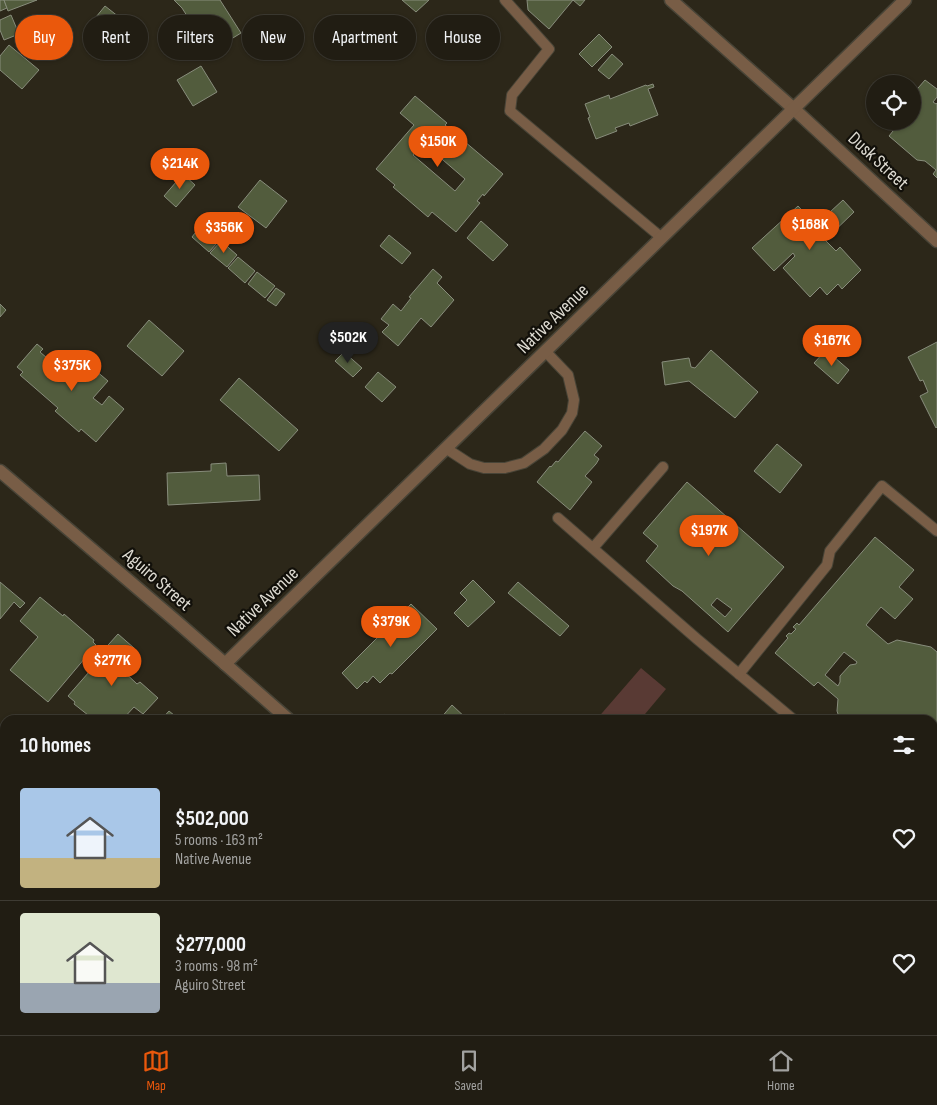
<!DOCTYPE html>
<meta charset="utf-8">
<style>
:root{--surface:#211d13;--page:#29261c;--text:#f1f3f6;--muted:#a2a2a0;--line:#3e3b33;--accent:#ea580c}
body{margin:0;font-family:"Sofia Sans Condensed",sans-serif;background:var(--page);color:var(--text);height:100vh;display:flex;flex-direction:column;font-size:19px;white-space:nowrap}
*{box-sizing:border-box;margin:0}
p{font-size:16px;color:var(--muted)}
.icon{flex:none;width:28px;height:28px;fill:none;stroke:currentColor;stroke-width:2;stroke-linecap:round;stroke-linejoin:round}
.map{position:relative;flex:1;overflow:hidden}
.sheet{position:absolute;left:0px;top:715px;width:938px;height:320px;display:flex;flex-direction:column;background:var(--surface);border-radius:15px 15px 0 0;box-shadow:0 1px 4px #0004,0 0 0 1px var(--line)}
.sheet>*{flex:none}
.banner{position:absolute;left:15px;top:15px;width:500px;height:45px;display:flex;gap:10px}
.controls{position:absolute;left:866px;top:75px;display:grid;gap:10px}
.controls a{display:grid;place-items:center;width:55px;height:55px;border-radius:50%;background:var(--surface);box-shadow:0 1px 4px #0004,0 0 0 1px var(--line);font-size:25px}
.price{position:absolute;translate:-50% -42px;padding:0 11px;border-radius:18px;background:var(--accent);color:#fff;font-size:16px;line-height:32px;filter:drop-shadow(0 1px 2px #0008)}
.price::after{content:'';position:absolute;left:50%;top:30px;width:15px;height:11px;margin-left:-8px;background:inherit;clip-path:polygon(0 0,100% 0,50% 100%)}
.price.current{background:#222;color:#fff}
ul{padding:0;list-style:none}
li{display:flex;align-items:center;gap:15px;height:125px;padding:0 20px}
li+li{border-top:1px solid var(--line)}
li span{display:grid;place-items:center;flex:none;width:140px;height:100px;border-radius:5px;color:#555}
li>.icon{margin-inline-start:auto}
span .icon{width:60px;height:60px;fill:#fffc;stroke-width:1}
li b{font-size:21px}
h2{display:flex;justify-content:space-between;align-items:center;height:60px;padding:0 20px;font-size:21px}
.chip{padding:0 18px;border-radius:22px;background:var(--surface);box-shadow:0 1px 4px #0004,0 0 0 1px var(--line);font-size:18px;line-height:45px}
.chip.current{background:var(--accent);color:#fff}
.tabs{display:flex;justify-content:space-around;align-items:center;height:70px;border-top:1px solid var(--line);background:var(--surface);font-size:14px;color:var(--muted)}
.tabs a{display:grid;justify-items:center;gap:2px}
.tabs .current{color:var(--accent)}
.map>svg:first-child{display:block}
.green{fill:#593a34}
.building{fill:#525c3d;stroke:#888d7c;fill-rule:evenodd}
.lines{fill:none;stroke-linecap:round;stroke-linejoin:round}
.service-casing{stroke:#484437;stroke-width:12}
.minor-casing{stroke:#484437;stroke-width:15}
.tertiary-casing{stroke:#484437;stroke-width:15}
.primary-casing{stroke:#484437;stroke-width:15}
.service{stroke:#785d46;stroke-width:10}
.minor{stroke:#785d46;stroke-width:12}
.tertiary{stroke:#785d46;stroke-width:12}
.primary{stroke:#c89261;stroke-width:12}
.labels{text-anchor:middle;dominant-baseline:central;stroke-width:4.5;stroke-linejoin:round;paint-order:stroke}
.street-label{font-size:19px;fill:#dedbd2;stroke:#12100a}
</style>
<div class="map">
<svg width="937" height="1035" viewBox="0 0 937 1035">
<rect width="100%" height="100%" fill="#2c2719"/>
<polygon class="green" points="641,668 666,689 640,720 596,720"/>
<g class="building">
<polygon points="0,0 4,0 7,8 0,11"/>
<polygon points="4,0 37,0 8,11"/>
<polygon points="174,0 220,0 241,33 210,52 182,8"/>
<polygon points="402,0 429,0 416,12"/>
<polygon points="527,0 585,0 580,6 573,0 549,29 528,10"/>
<polygon points="105,6 133,28 116,48 91,29 98,19 96,17"/>
<polygon points="11,15 19,34 4,40 0,30 0,20"/>
<polygon points="599,34 612,47 592,67 579,54"/>
<polygon points="9,45 39,70 22,89 0,70 0,56"/>
<polygon points="612,54 623,64 609,79 598,70"/>
<polygon points="201,66 217,92 193,106 177,80"/>
<polygon points="925,80 937,89 937,97 933,102 936,104 937,103 937,178 933,174 936,170 925,161 917,160 889,136 901,121 912,121 912,95"/>
<polygon points="653,84 654,87 648,89 658,115 630,126 629,123 615,128 617,131 596,139 588,118 590,117 585,104 609,95 610,99 646,85 647,86"/>
<path d="M415 96 447 123 445 125 503 174 484 196 483 194 477 201 480 203 456 232 432 212 428 217 393 187 395 185 376 169 414 125 400 113ZM427 139 439 150 436 154 465 179 455 191 413 155Z"/>
<polygon points="183,174 195,185 176,207 164,196"/>
<polygon points="260,180 287,201 266,228 238,207"/>
<polygon points="843,200 854,212 825,240 836,251 840,247 861,270 842,289 838,284 827,295 820,287 810,297 783,268 795,256 793,253 774,271 752,248 798,206 816,225"/>
<polygon points="481,221 508,245 493,261 467,238"/>
<polygon points="199,228 217,243 209,252 192,237"/>
<polygon points="389,235 411,253 402,264 380,246"/>
<polygon points="221,241 237,255 227,267 210,253"/>
<polygon points="238,257 255,271 245,283 228,268"/>
<polygon points="433,269 442,277 437,283 454,300 431,327 421,318 398,346 382,332 389,325 381,319 393,304 401,311 411,298 409,297"/>
<polygon points="257,272 275,286 265,298 248,284"/>
<polygon points="276,288 285,294 276,306 267,300"/>
<polygon points="0,304 6,310 0,317"/>
<polygon points="149,320 184,351 162,376 127,346"/>
<polygon points="937,342 937,427 936,428 920,396 928,392 923,380 920,381 908,357"/>
<polygon points="37,344 43,349 40,352 61,370 75,353 108,381 93,398 102,405 109,396 124,409 96,442 81,429 79,432 55,411 58,408 20,375 23,372 17,367"/>
<polygon points="711,350 758,392 735,418 689,381 665,385 662,362 689,358 691,367 695,368"/>
<polygon points="826,350 849,370 838,384 814,363"/>
<polygon points="344,352 362,368 353,377 335,361"/>
<polygon points="378,372 396,387 382,402 365,387"/>
<polygon points="239,378 298,430 279,451 220,400"/>
<polygon points="585,431 602,446 594,455 599,459 596,464 585,476 592,482 570,510 537,482 550,466 551,467 556,461 558,462"/>
<polygon points="777,444 802,465 780,493 754,471"/>
<polygon points="226,463 227,476 259,475 260,500 168,505 167,473 211,471 211,464"/>
<path d="M687 482 784 567 728 632 682 591 673 586 646 561 658 546 643 533ZM717 598 732 609 725 617 711 605Z"/>
<path d="M875 537 914 570 899 587 913 599 895 619 881 607 866 625 888 644 897 640 931 647 937 652V761L932 766V720H840L837 711 838 699 818 682 814 686 775 653 788 638 786 636 789 633 791 634 796 629 793 627 797 623 799 625ZM844 652 857 662 856 664 850 665 840 676V682L838 686 825 675Z"/>
<polygon points="473,580 495,602 468,627 454,613 467,600 460,593"/>
<polygon points="0,582 25,603 20,608 14,602 0,619"/>
<polygon points="518,582 569,626 560,636 508,593"/>
<polygon points="40,597 63,616 64,614 94,640 93,642 96,645 48,702 10,670 38,637 20,621"/>
<polygon points="411,604 437,629 392,674 390,673 380,683 373,676 367,683 365,681 357,689 342,673"/>
<polygon points="118,634 134,648 118,666 137,684 140,682 158,698 143,714 134,707 122,720 118,720 113,715 108,720 101,718 93,719 74,704 75,702 68,696 103,656 100,654"/>
<polygon points="452,705 468,720 439,720"/>
<polygon points="169,711 180,720 161,720"/>
<polygon points="504,714 511,720 498,720"/>
<polygon points="104,1030 126,1030 121,1035 110,1035"/>
<polygon points="139,1030 186,1030 182,1035 145,1035"/>
<polygon points="213,1030 216,1033 218,1030 221,1030 227,1035 209,1035"/>
<polygon points="471,1030 503,1030 509,1035 477,1035"/>
</g>
<g class="lines">
<defs>
<g id="service">
<polyline points="505,0 549,49 512,95 510,111 662,238"/>
<polyline points="447,449 470,464 484,468 505,468 524,463 544,449 562,430 572,413 574,400 568,375 546,352"/>
<polyline points="558,518 697,639 794,720"/>
<polyline points="593,548 663,467"/>
<polyline points="739,674 827,565 830,551 882,486 937,531"/>
<polyline points="932,801 937,796"/>
<polyline points="932,866 937,873"/>
<polyline points="932,924 937,933"/>
<polyline points="81,1035 85,1030"/>
</g>
<g id="minor">
<polyline points="671,0 794,109 937,241"/>
<polyline points="225,664 905,0"/>
<polyline points="0,1004 5,1008"/>
<polyline points="30,1030 36,1035"/>
</g>
<g id="tertiary">
<polyline points="0,471 176,621 289,720"/>
<polyline points="643,1030 649,1035"/>
</g>
<g id="primary">
<polyline points="932,992 937,989"/>
<polyline points="871,1035 878,1030"/>
</g>
</defs>
<use href="#service" class="service-casing"/>
<use href="#minor" class="minor-casing"/>
<use href="#tertiary" class="tertiary-casing"/>
<use href="#primary" class="primary-casing"/>
<use href="#service" class="service"/>
<use href="#minor" class="minor"/>
<use href="#tertiary" class="tertiary"/>
<use href="#primary" class="primary"/>
</g>
<g class="labels">
<g class="street-label">
<text transform="translate(878 161) rotate(43)">Dusk Street</text>
<text transform="translate(553 319) rotate(-44)">Native Avenue</text>
<text transform="translate(157 580) rotate(41)">Aguiro Street</text>
<text transform="translate(263 602) rotate(-44)">Native Avenue</text>
</g>
</g>
</svg>
<div class="controls">
<a><svg class="icon" aria-label="locate" viewBox="0 0 24 24"><circle cx="12" cy="12" r="6"/><path d="M12 2v4M12 18v4M2 12h4M18 12h4"/></svg></a>
</div>
<b class="price" style="left:438px;top:168px">$150K</b>
<b class="price" style="left:180px;top:190px">$214K</b>
<b class="price" style="left:810px;top:251px">$168K</b>
<b class="price" style="left:224px;top:254px">$356K</b>
<b class="price current" style="left:348px;top:364px">$502K</b>
<b class="price" style="left:832px;top:367px">$167K</b>
<b class="price" style="left:72px;top:392px">$375K</b>
<b class="price" style="left:709px;top:557px">$197K</b>
<b class="price" style="left:391px;top:648px">$379K</b>
<b class="price" style="left:112px;top:687px">$277K</b>
<div class="banner">
<a class="chip current">Buy</a>
<a class="chip">Rent</a>
<a class="chip">Filters</a>
<a class="chip">New</a>
<a class="chip">Apartment</a>
<a class="chip">House</a>
</div>
<section class="sheet">
<h2>10 homes<svg class="icon" aria-label="filters" viewBox="0 0 24 24"><path d="M4 7h16M4 17h16"/><circle cx="9" cy="7" r="2"/><circle cx="15" cy="17" r="2"/></svg></h2>
<ul>
<li><span style="background:linear-gradient(#a9c7e8 70%,#c2b280 0)"><svg class="icon" aria-label="home" viewBox="0 0 24 24"><path d="M3 11l9-7 9 7M6 9v11h12V9"/></svg></span><div><b>$502,000</b><p>5 rooms · 163 m²</p><p>Native Avenue</p></div><svg class="icon" aria-label="heart" viewBox="0 0 24 24"><path d="M12 20l-8-8c-3-5 5-10 8-4 3-6 11-1 8 4z"/></svg></li>
<li><span style="background:linear-gradient(#dfe7d0 70%,#9aa5b1 0)"><svg class="icon" aria-label="home" viewBox="0 0 24 24"><path d="M3 11l9-7 9 7M6 9v11h12V9"/></svg></span><div><b>$277,000</b><p>3 rooms · 98 m²</p><p>Aguiro Street</p></div><svg class="icon" aria-label="heart" viewBox="0 0 24 24"><path d="M12 20l-8-8c-3-5 5-10 8-4 3-6 11-1 8 4z"/></svg></li>
</ul>
</section>
</div>
<nav class="tabs">
<a class="current"><svg class="icon" aria-label="map" viewBox="0 0 24 24"><path d="M3 6l6-2 6 2 6-2v14l-6 2-6-2-6 2zM9 4v14M15 6v14"/></svg>Map</a>
<a><svg class="icon" aria-label="saved" viewBox="0 0 24 24"><path d="M7 4h10v16l-5-4-5 4z"/></svg>Saved</a>
<a><svg class="icon" aria-label="home" viewBox="0 0 24 24"><path d="M3 11l9-7 9 7M6 9v11h12V9"/></svg>Home</a>
</nav>
